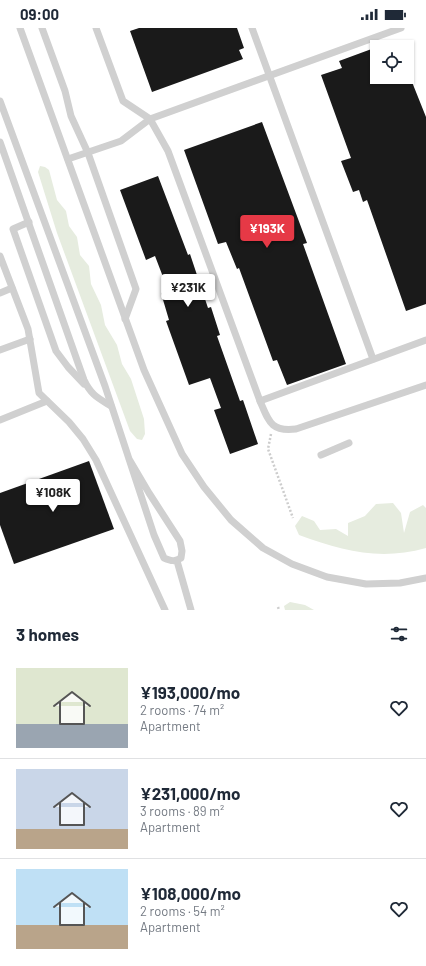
<!DOCTYPE html>
<meta charset="utf-8">
<style>
:root{--surface:#fff;--page:#f2f2f3;--text:#1f2937;--muted:#747a83;--line:#e0e1e3;--accent:#e63946}
body{margin:0;font-family:Barlow,sans-serif;background:var(--page);color:var(--text);height:100vh;display:flex;flex-direction:column;font-size:15px;white-space:nowrap}
*{box-sizing:border-box;margin:0}
p{font-size:13px;color:var(--muted)}
.icon{flex:none;width:22px;height:22px;fill:none;stroke:currentColor;stroke-width:2;stroke-linecap:round;stroke-linejoin:round}
.map{position:relative;height:582px;overflow:hidden}
.side{display:flex;flex-direction:column;background:var(--surface);flex:1}
.side>*{flex:none}
.buttons{position:absolute;left:370px;top:12px;display:grid;gap:8px}
.buttons a{display:grid;place-items:center;width:44px;height:44px;border-radius:0px;background:var(--surface);box-shadow:0 1px 3px #0004;font-size:20px}
.price{position:absolute;translate:-50% -34px;padding:0 9px;border-radius:4px;background:#fff;color:#222;font-size:13px;line-height:26px;filter:drop-shadow(0 1px 2px #0008)}
.price::after{content:'';position:absolute;left:50%;top:24px;width:12px;height:9px;margin-left:-6px;background:inherit;clip-path:polygon(0 0,100% 0,50% 100%)}
.price.current{background:var(--accent);color:#fff}
ul{padding:0;list-style:none}
li{display:flex;align-items:center;gap:12px;height:100px;padding:0 16px}
li+li{border-top:1px solid var(--line)}
li span{display:grid;place-items:center;flex:none;width:112px;height:80px;border-radius:0px;color:#555}
li>.icon{margin-inline-start:auto}
span .icon{width:48px;height:48px;fill:#fffc;stroke-width:1}
li b{font-size:17px}
h2{display:flex;justify-content:space-between;align-items:center;height:48px;padding:0 16px;font-size:17px}
.status{display:flex;justify-content:space-between;align-items:center;height:28px;padding:0 20px;background:var(--surface);direction:ltr}
.status svg{height:11px;fill:currentColor}
.map>svg:first-child{display:block}
.green{fill:#e6ecdf}
.building{fill:#1a1a1a}
.lines{fill:none;stroke-linecap:round;stroke-linejoin:round}
.path{stroke:#cdcdcd;stroke-width:2.5;stroke-dasharray:2 2;stroke-linecap:butt}
.lane{stroke:#d0d0d0;stroke-width:7}
</style>
<div class="status"><b>09:00</b><svg viewBox="0 0 49 12"><path d="M0 12V9h3v3zM5 12V6h3v6zM10 12V3h3v9zM15 12V0h3v12zM26 1h20v11H26zM47 4h2v5h-2z"/></svg></div>
<div class="map">
<svg width="426" height="582" viewBox="0 0 426 582">
<rect width="100%" height="100%" fill="#fff"/>
<g class="green">
<polygon points="40,138 45,139 49,142 57,172 66,183 69,198 77,209 80,227 89,238 91,256 101,277 105,297 117,317 122,336 131,351 144,391 145,406 142,412 137,411 130,403 57,205 38,144"/>
<path d="M393 475 401 485 404 505 410 484 423 477 426 480V520C380 533 343 523 299 507L295 498 302 488 314 493 320 502 336 501 348 508V495L365 488 376 476Z"/>
<polygon points="290,574 305,577 314,582 285,582 284,578"/>
</g>
<g class="building">
<polygon points="139,0 237,0 244,20 239,22 243,31 152,64 130,3"/>
<polygon points="377,19 377,49 410,49 426,89 426,276 406,283 367,172 363,174 359,162 353,164 341,133 351,130 321,47 342,40 339,33"/>
<polygon points="262,94 307,215 303,216 346,336 287,357 277,332 273,333 239,240 237,241 226,214 218,216 184,122"/>
<polygon points="158,148 188,227 190,226 208,280 211,279 220,307 217,308 240,373 243,372 258,416 230,426 214,382 221,380 210,350 189,357 166,293 169,292 161,265 168,262 155,228 146,232 120,162"/>
<polygon points="89,433 114,501 14,536 0,497 0,465"/>
</g>
<g class="lines">
<g class="path">
<polyline points="271,406 268,421 293,490"/>
<polyline points="278,579 279,582"/>
</g>
<g class="lane">
<polyline points="20,0 144,342 182,426 204,459 231,492 263,520 292,536 327,549 366,556 400,555 426,550"/>
<polyline points="42,0 65,63 71,88 88,125 136,261 125,291"/>
<path d="M96 0 123 73 150 91 168 123 260 373C269 394 271 404 296 401L426 357"/>
<polyline points="252,0 373,331"/>
<path d="M0 73 105 358 154 507 164 530C171 533 175 534 181 530L182 523 180 513 149 465 129 431"/>
<path d="M0 114 84 352C91 367 98 370 111 378"/>
<polyline points="68,131 121,113 150,91 401,0"/>
<polyline points="29,194 13,201 56,323 68,339 84,356"/>
<polyline points="0,228 28,301 39,365 69,394 83,411 96,432 165,582"/>
<polyline points="0,265 12,260"/>
<polyline points="0,322 30,311"/>
<polyline points="260,373 426,312"/>
<polyline points="0,392 47,373"/>
<polyline points="321,427 349,415"/>
<polyline points="177,533 191,582"/>
</g>
</g>
</svg>
<div class="buttons">
<a><svg class="icon" aria-label="locate" viewBox="0 0 24 24"><circle cx="12" cy="12" r="6"/><path d="M12 2v4M12 18v4M2 12h4M18 12h4"/></svg></a>
</div>
<b class="price current" style="left:267px;top:221px">¥193K</b>
<b class="price" style="left:188px;top:280px">¥231K</b>
<b class="price" style="left:53px;top:485px">¥108K</b>
</div>
<section class="side">
<h2>3 homes<svg class="icon" aria-label="filters" viewBox="0 0 24 24"><path d="M4 7h16M4 17h16"/><circle cx="9" cy="7" r="2"/><circle cx="15" cy="17" r="2"/></svg></h2>
<ul>
<li><span style="background:linear-gradient(#dfe7d0 70%,#9aa5b1 0)"><svg class="icon" aria-label="home" viewBox="0 0 24 24"><path d="M3 11l9-7 9 7M6 9v11h12V9"/></svg></span><div><b>¥193,000/mo</b><p>2 rooms · 74 m²</p><p>Apartment</p></div><svg class="icon" aria-label="heart" viewBox="0 0 24 24"><path d="M12 20l-8-8c-3-5 5-10 8-4 3-6 11-1 8 4z"/></svg></li>
<li><span style="background:linear-gradient(#c9d6e8 75%,#b9a48a 0)"><svg class="icon" aria-label="home" viewBox="0 0 24 24"><path d="M3 11l9-7 9 7M6 9v11h12V9"/></svg></span><div><b>¥231,000/mo</b><p>3 rooms · 89 m²</p><p>Apartment</p></div><svg class="icon" aria-label="heart" viewBox="0 0 24 24"><path d="M12 20l-8-8c-3-5 5-10 8-4 3-6 11-1 8 4z"/></svg></li>
<li><span style="background:linear-gradient(#bfe0f5 70%,#b9a48a 0)"><svg class="icon" aria-label="home" viewBox="0 0 24 24"><path d="M3 11l9-7 9 7M6 9v11h12V9"/></svg></span><div><b>¥108,000/mo</b><p>2 rooms · 54 m²</p><p>Apartment</p></div><svg class="icon" aria-label="heart" viewBox="0 0 24 24"><path d="M12 20l-8-8c-3-5 5-10 8-4 3-6 11-1 8 4z"/></svg></li>
</ul>
</section>
